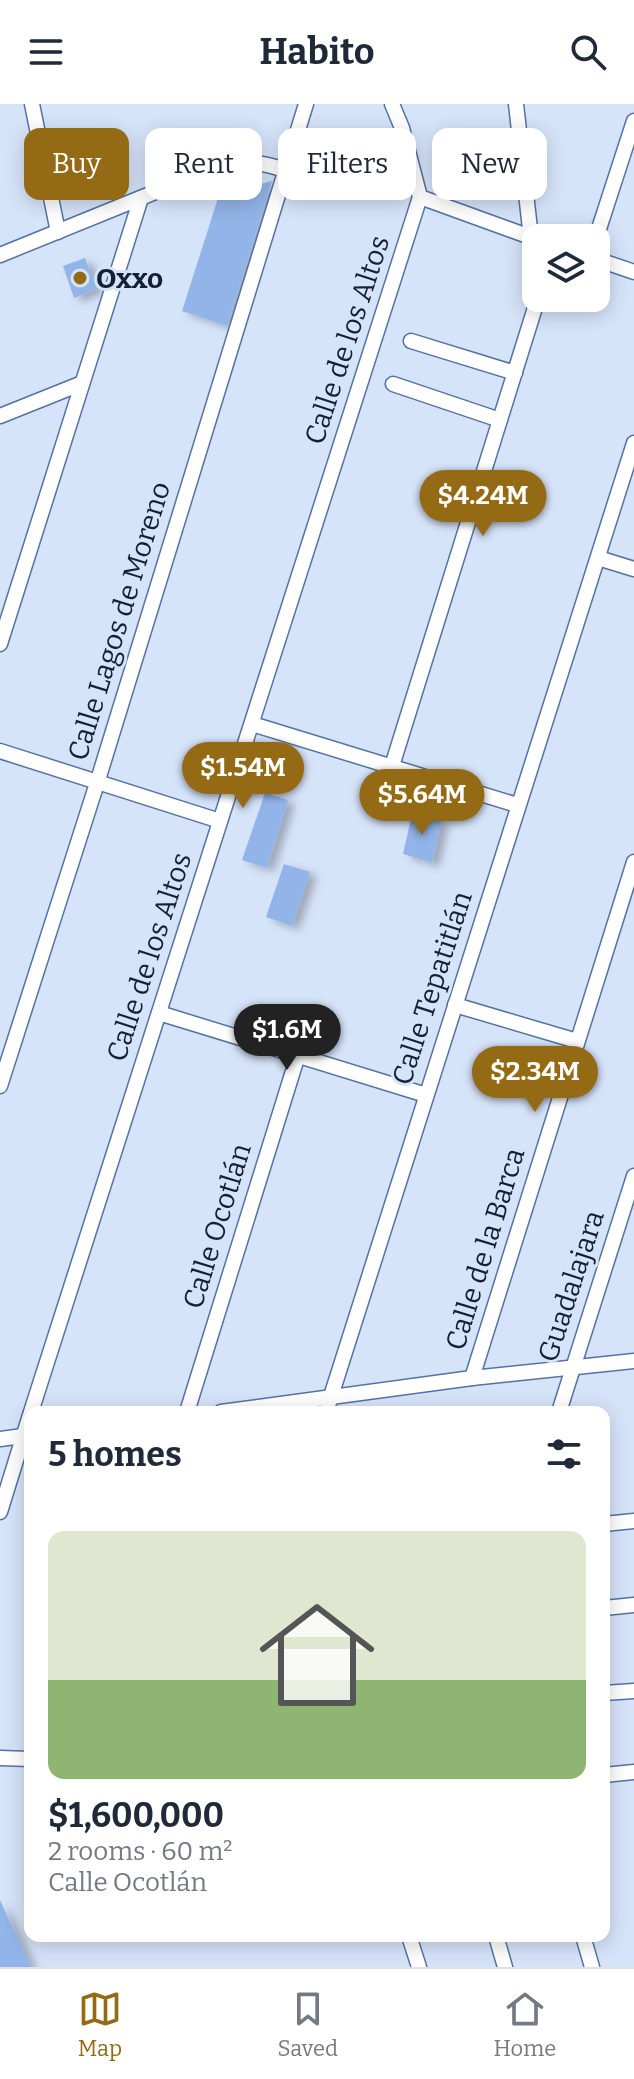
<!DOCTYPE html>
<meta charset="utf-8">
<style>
:root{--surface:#fff;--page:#f2f2f3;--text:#1f2937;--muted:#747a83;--line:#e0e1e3;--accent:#946a15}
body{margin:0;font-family:Bitter,serif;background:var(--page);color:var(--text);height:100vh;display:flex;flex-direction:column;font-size:30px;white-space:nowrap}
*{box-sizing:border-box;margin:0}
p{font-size:26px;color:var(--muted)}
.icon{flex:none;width:44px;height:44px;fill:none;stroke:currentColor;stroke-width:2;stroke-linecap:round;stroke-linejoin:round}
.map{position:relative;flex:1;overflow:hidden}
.sheet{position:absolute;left:24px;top:1302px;width:586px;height:536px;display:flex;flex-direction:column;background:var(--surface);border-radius:16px;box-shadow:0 4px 20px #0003}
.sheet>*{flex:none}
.hud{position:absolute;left:24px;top:24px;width:586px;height:72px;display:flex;gap:16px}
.controls{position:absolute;left:522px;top:120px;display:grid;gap:16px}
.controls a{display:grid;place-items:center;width:88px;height:88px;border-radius:16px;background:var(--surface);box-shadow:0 4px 20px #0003;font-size:40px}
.price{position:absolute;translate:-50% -68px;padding:0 18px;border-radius:28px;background:var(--accent);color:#fff;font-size:26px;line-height:52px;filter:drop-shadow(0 2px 4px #0008)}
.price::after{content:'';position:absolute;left:50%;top:48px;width:24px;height:18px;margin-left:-12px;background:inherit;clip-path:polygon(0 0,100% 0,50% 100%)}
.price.on{background:#222;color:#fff}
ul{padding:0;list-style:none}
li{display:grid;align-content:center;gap:16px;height:424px;padding:0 24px}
li span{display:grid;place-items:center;height:248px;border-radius:16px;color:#555}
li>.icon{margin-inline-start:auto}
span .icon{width:144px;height:144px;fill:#fffc;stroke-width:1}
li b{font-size:34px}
h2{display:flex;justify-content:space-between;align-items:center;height:96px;padding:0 24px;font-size:34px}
.chip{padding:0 28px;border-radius:16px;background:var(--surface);box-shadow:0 4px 20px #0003;font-size:28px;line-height:72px}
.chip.on{background:var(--accent);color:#fff}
header{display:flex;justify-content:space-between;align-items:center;height:104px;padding:0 24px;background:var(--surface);font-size:36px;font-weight:700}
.dock{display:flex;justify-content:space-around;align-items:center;height:112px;border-top:2px solid var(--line);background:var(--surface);font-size:22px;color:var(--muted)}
.dock a{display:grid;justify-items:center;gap:4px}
.dock .on{color:var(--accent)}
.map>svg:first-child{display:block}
.building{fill:#93b4e8;filter:url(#shadow)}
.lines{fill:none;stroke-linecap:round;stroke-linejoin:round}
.minor-casing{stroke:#5472a3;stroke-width:17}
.minor{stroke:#fff;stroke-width:14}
.poi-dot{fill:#946a15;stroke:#d6e4fa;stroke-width:3}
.labels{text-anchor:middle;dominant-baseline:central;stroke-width:6;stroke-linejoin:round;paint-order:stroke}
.poi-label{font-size:28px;font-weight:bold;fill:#142134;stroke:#d6e4fa;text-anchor:start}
.street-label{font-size:28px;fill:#142134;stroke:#d6e4fa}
</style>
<header><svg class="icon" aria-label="menu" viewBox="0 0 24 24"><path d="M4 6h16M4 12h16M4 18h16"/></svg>Habito<svg class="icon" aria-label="search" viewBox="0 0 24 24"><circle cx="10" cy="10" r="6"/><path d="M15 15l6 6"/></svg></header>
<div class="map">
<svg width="634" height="1863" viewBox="0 0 634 1863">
<defs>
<filter id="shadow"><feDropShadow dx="7" dy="4" stdDeviation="4" flood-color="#0004"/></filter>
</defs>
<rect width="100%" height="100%" fill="#d6e4fa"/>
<g class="building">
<polygon points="272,77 227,222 182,207 219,91"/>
<polygon points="85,154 97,185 74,194 63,162"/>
<polygon points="265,689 288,696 267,764 242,756"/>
<polygon points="413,706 442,716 432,759 403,750"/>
<polygon points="284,760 310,768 292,822 266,813"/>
<polygon points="0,1796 31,1863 0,1863"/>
</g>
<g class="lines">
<defs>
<g id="minor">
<polyline points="32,0 58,128"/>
<polyline points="392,0 402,24 420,93 536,135"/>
<polyline points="516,0 531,134"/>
<polyline points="596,134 634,17"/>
<path d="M0 151 207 67C239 57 252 55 285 66"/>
<polyline points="596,155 634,168"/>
<polyline points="411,237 515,269"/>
<polyline points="393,280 500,316"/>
<polyline points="0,312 80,280"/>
<polyline points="598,454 634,465"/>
<polyline points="0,540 141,94"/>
<polyline points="252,620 517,701"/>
<polyline points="0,647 220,717"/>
<polyline points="392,662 538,194"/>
<polyline points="455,901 577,937"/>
<polyline points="159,909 426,991"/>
<polyline points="0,982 98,676 306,0"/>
<polyline points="472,1274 634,758"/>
<polyline points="31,1308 420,93"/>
<polyline points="187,1308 298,951"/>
<polyline points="221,1308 472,1274 634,1257"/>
<polyline points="326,1308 634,339"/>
<polyline points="559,1308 634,1072"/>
<polyline points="0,1335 30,1331"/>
<polyline points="0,1408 30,1311"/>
<polyline points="604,1420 634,1417"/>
<polyline points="604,1504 634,1501"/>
<polyline points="604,1589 634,1587"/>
<polyline points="0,1654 30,1655"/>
<polyline points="604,1671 634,1668"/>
<polyline points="409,1832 419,1863"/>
<polyline points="496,1832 505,1863"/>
<polyline points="583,1832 592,1863"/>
</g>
</defs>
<use href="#minor" class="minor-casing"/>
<use href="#minor" class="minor"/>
</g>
<circle class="poi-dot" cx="80" cy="174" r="8"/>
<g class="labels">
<g class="poi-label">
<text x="96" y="174">Oxxo</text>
</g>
<g class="street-label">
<text transform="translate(347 236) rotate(-72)">Calle de los Altos</text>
<text transform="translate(119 517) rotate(-73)">Calle Lagos de Moreno</text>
<text transform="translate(149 853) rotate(-72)">Calle de los Altos</text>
<text transform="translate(432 884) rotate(-72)">Calle Tepatitlán</text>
<text transform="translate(217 1122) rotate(-73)">Calle Ocotlán</text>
<text transform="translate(485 1145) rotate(-73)">Calle de la Barca</text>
<text transform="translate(571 1182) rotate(-72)">Guadalajara</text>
</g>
</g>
</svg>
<div class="controls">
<a><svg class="icon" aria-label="layers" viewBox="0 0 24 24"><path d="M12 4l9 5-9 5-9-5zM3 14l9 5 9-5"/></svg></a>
</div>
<b class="price" style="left:483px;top:434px">$4.24M</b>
<b class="price" style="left:243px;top:706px">$1.54M</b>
<b class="price" style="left:422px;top:733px">$5.64M</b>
<b class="price on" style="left:287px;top:968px">$1.6M</b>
<b class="price" style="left:535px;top:1010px">$2.34M</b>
<div class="hud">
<a class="chip on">Buy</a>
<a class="chip">Rent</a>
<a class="chip">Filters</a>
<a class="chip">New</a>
</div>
<section class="sheet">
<h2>5 homes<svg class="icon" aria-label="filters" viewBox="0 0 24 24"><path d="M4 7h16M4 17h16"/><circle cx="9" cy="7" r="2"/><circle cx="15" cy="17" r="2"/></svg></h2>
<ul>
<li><span style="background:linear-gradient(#dfe7d0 60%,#8fb573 0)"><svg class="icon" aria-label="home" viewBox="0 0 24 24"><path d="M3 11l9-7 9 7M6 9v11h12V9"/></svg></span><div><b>$1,600,000</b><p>2 rooms · 60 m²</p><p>Calle Ocotlán</p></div></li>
</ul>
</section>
</div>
<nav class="dock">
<a class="on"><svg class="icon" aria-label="map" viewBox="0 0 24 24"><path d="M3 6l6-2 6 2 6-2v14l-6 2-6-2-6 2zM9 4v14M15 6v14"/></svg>Map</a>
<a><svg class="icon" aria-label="saved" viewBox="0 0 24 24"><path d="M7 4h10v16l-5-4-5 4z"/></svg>Saved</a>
<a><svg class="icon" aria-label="home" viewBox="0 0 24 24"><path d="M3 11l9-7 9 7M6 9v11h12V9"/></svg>Home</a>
</nav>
